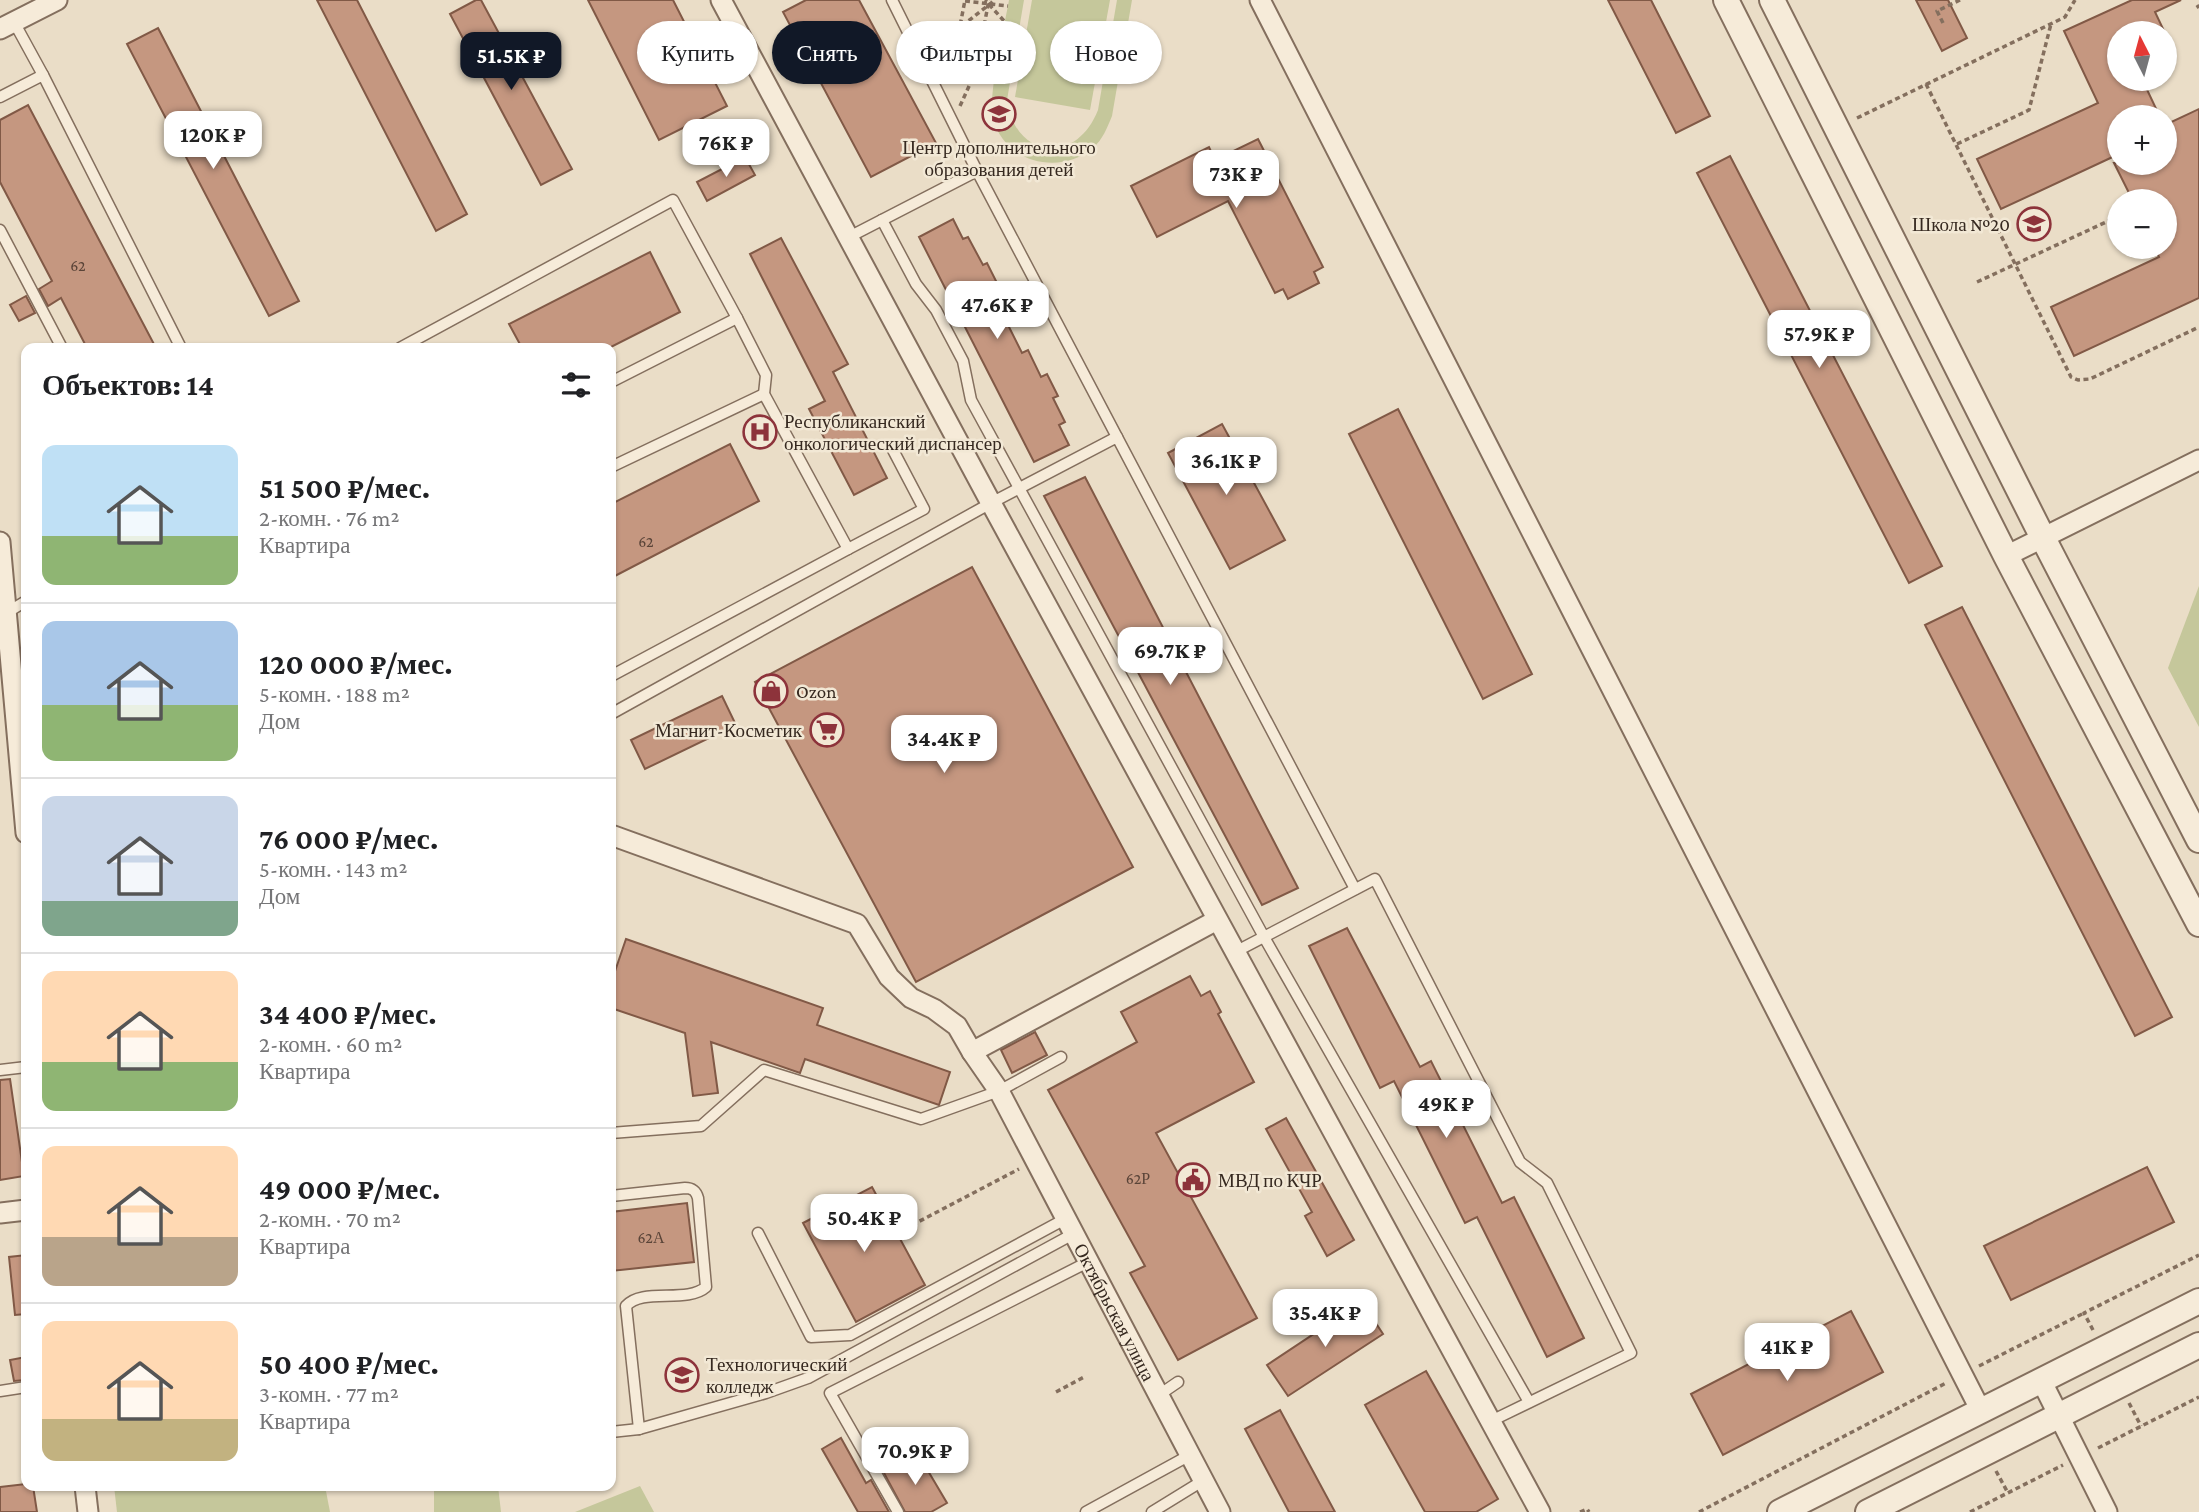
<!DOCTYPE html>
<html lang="ru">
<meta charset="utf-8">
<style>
:root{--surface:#fff;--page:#f2f2f2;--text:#202124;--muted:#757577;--line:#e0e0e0;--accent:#111827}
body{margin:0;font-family:"Crimson Pro",serif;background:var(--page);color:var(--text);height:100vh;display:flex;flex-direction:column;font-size:26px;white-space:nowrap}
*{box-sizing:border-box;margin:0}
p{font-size:23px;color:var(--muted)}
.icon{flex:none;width:38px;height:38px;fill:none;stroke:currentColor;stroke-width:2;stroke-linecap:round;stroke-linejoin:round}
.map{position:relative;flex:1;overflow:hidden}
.side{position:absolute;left:21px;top:343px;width:595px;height:1148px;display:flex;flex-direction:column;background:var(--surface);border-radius:14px;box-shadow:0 2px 5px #0004}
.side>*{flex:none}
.banner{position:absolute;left:637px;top:21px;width:665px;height:63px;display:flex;gap:14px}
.needle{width:46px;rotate:354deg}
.fabs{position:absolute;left:2107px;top:21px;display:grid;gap:14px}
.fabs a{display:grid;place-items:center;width:70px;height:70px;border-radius:50%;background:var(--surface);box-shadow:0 2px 5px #0004;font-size:35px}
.price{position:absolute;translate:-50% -60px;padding:0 16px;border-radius:14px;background:#fff;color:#222;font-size:23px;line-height:46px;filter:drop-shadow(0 2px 4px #0008)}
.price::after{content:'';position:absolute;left:50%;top:42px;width:21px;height:16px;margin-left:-10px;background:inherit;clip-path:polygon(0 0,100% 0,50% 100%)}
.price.active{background:var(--accent);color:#fff}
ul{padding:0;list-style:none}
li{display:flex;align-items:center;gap:21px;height:175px;padding:0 21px}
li+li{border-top:2px solid var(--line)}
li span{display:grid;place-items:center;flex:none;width:196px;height:140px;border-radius:14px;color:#555}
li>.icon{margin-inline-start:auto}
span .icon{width:84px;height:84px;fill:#fffc;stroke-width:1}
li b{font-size:30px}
h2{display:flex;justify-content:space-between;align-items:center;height:84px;padding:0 21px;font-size:30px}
.chip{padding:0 24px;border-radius:32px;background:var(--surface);box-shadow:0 2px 5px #0004;font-size:24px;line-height:63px}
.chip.active{background:var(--accent);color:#fff}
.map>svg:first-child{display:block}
.green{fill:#c5c79b}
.building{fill:#c59780;stroke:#815946;stroke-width:2}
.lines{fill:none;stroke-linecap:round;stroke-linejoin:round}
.service-casing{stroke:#846f5e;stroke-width:13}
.minor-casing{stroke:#846f5e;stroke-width:23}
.tertiary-casing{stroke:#846f5e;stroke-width:28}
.path{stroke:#846f5e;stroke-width:3.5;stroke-dasharray:5 3.5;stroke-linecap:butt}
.service{stroke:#f6ebd9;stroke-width:10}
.minor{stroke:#f6ebd9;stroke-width:19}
.tertiary{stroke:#f6ebd9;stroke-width:24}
.labels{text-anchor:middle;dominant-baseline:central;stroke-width:5;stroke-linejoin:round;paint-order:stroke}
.number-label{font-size:16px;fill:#5a4438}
.poi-label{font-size:19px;fill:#362920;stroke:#f2e8d5;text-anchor:start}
.street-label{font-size:19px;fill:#362920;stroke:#f2e8d5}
</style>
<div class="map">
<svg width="2199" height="1512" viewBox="0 0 2199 1512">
<rect width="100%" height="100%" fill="#eaddc7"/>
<g class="green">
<path d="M1009 0H1024L1007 100C1015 159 1076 166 1098 110L1117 0H1132L1112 116C1107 128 1103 139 1093 148 1060 176 1004 163 993 118 988 92 1004 29 1009 0Z"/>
<polygon points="1032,0 1110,0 1090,110 1015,97"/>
<polygon points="2199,586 2199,727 2168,668"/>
<polygon points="114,1486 325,1486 330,1512 117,1512"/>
<polygon points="434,1486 498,1486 501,1512 434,1512"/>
<polygon points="640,1486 654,1512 575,1512"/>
</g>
<g class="building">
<polygon points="317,0 357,0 467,214 436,231"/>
<polygon points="476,0 481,0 572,169 541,185 450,14"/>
<polygon points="588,0 673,0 727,106 659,140"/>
<polygon points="806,0 859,0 936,143 871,177 783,12"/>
<polygon points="1608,0 1651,0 1710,116 1676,133"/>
<polygon points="1916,0 1948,0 1967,38 1942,51"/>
<polygon points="2132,0 2181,0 2155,12 2165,33 2119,33 2119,79 2142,79 2160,117 2119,117 2119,154 2001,209 1977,159 2098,103 2064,31"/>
<polygon points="158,28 299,301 269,316 127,44"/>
<polygon points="28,105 156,348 87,348 61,298 48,306 39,289 52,281 0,182 0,120"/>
<polygon points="2199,109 2199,298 2074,356 2051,307 2159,257 2154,247 2165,247 2165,201 2133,201 2114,163 2165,163 2165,125"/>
<polygon points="1258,139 1323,267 1314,272 1319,283 1288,299 1283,289 1275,293 1228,201 1157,237 1131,186 1209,147 1215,160"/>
<polygon points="1730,156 1942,566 1909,583 1697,173"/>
<polygon points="745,157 755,175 707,201 697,182"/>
<polygon points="953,219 963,239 968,237 983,265 987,263 997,283 992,285 1007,314 1003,315 1022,353 1028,350 1041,377 1047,374 1058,396 1053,398 1065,422 1059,425 1069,445 1034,462 919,237"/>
<polygon points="781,238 848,364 833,372 887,478 854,495 809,409 825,401 750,254"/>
<polygon points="650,252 680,312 609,348 522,348 509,324"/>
<polygon points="26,296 35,313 19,321 10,305"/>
<polygon points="1398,409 1532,674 1483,699 1349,434"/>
<polygon points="1222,424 1285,540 1230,569 1168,453"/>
<polygon points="730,444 759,501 611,578 611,504"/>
<polygon points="1085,477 1298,888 1262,905 1044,496"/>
<polygon points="972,567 1133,867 916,982 755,682"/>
<polygon points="1962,607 2172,1017 2135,1036 1925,625"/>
<polygon points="722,696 736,725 645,769 631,740"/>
<polygon points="1347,928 1420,1067 1431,1061 1502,1203 1514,1197 1584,1338 1547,1357 1477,1217 1465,1223 1394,1081 1380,1088 1309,946"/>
<polygon points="626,939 823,1008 817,1025 950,1072 939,1105 805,1059 800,1073 711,1042 718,1093 693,1096 685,1033 611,1008 611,983"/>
<polygon points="1190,976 1201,996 1210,991 1221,1012 1218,1014 1254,1082 1156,1133 1257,1318 1178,1360 1130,1273 1145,1266 1048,1090 1137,1042 1121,1012"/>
<polygon points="1035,1032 1047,1055 1012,1073 1001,1050"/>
<polygon points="10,1079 24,1176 0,1180 0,1080"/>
<polygon points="1286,1118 1354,1240 1327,1256 1305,1216 1312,1212 1266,1129"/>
<polygon points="2147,1167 2174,1222 2011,1300 1984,1246"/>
<polygon points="872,1187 925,1285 856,1322 803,1223"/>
<polygon points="687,1203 694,1262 611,1271 611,1212"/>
<polygon points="26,1255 26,1314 15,1315 9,1257"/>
<polygon points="1362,1302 1383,1334 1288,1396 1267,1365"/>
<polygon points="1851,1311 1883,1372 1723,1455 1691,1394"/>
<polygon points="26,1357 26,1380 14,1381 10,1360"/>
<polygon points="1426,1371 1498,1499 1476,1512 1425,1512 1365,1405"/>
<polygon points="1280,1410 1335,1512 1289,1512 1245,1429"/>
<polygon points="841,1438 866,1483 871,1480 889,1512 858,1512 822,1449"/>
<polygon points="918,1454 947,1503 931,1512 905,1512 884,1473"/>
<polygon points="26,1484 33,1486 37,1512 0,1512 0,1487"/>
</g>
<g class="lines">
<defs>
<g id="service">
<polyline points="892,0 977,171"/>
<polyline points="14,22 43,75"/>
<polyline points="0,97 43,75 181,348"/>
<polyline points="882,220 916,284 936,310 963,361 971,400 1264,937 1529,1402"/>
<polyline points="0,230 62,348"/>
<polyline points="849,237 977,171 1117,437"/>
<polyline points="400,348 673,200 737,318"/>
<polyline points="611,382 737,318 766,375 764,394 848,549 611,676"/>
<polyline points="611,467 764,394"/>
<polyline points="848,549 924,509 893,450"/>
<polyline points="8,612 26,601"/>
<polyline points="611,714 991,503 1117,437 1355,889"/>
<polyline points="1235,952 1375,879 1520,1162 1547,1183 1631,1353 1491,1421"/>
<polyline points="0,1070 26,1067"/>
<polyline points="611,1133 701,1126 764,1070 921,1119 999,1091 1061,1057"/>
<path d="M611 1196 685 1188C693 1188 696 1191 698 1198L706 1287C687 1304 642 1287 626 1306L639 1429 766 1393 808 1378 1075 1233"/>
<polyline points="758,1233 811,1337 850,1335 1067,1218"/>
<polyline points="0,1391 26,1387"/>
<polyline points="1159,1395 1178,1382"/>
<polyline points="611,1432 639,1429"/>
<polyline points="898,1512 830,1393 1090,1261"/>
<polyline points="1086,1512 1190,1455"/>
<polyline points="1152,1512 1204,1480"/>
</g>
<g id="minor">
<polyline points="721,0 991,503 1540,1512"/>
<polyline points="1260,0 1981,1411"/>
<polyline points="0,29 57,0"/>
<polyline points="0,542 26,833"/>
<polyline points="2006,556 2199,460"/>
<path id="s1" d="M611 835 857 924 889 977 911 998 934 1009 957 1026 972 1052 999 1091 1220 1512"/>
<polyline points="972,1052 1217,920"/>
<polyline points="0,1213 26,1210"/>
<polyline points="2041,1380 2107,1512"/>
<polyline points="85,1486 88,1512"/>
</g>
<g id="tertiary">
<polyline points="1726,0 2006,556 2199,924"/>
<polyline points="1772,0 2043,538 2199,840"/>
<polyline points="1780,1512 2199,1301"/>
<polyline points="1868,1512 2199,1345"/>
</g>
</defs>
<use href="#service" class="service-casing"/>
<use href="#minor" class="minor-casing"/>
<use href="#tertiary" class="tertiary-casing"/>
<g class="path">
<polyline points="965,1 1008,6"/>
<polyline points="2197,5 2199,8"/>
<polyline points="1943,23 1937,11 1960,0"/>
<polyline points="962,26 995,0"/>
<polyline points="975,73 999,61 1005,22 985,0"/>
<polyline points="949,83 965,0"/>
<polyline points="1926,84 2071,377 2078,380 2090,379 2199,327"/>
<polyline points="960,106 975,73 989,0"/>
<polyline points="1857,118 2065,17 2075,0"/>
<polyline points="1957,144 2029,110 2051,24"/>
<polyline points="1977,282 2119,216"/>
<polyline points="897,1233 1019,1169"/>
<polyline points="2093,1330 2084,1313 2199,1255"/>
<polyline points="1979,1366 2084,1313"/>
<polyline points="1056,1392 1084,1377"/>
<polyline points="2129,1403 2141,1426"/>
<polyline points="2098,1448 2199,1397"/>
<polyline points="1996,1471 2008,1493"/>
<polyline points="1580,1512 1587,1509 1589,1512"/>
<polyline points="1699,1512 1946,1383"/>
<polyline points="1970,1512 2063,1465"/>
</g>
<use href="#service" class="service"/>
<use href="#minor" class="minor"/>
<use href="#tertiary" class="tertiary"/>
</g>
<defs>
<symbol id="school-ring" viewBox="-11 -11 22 22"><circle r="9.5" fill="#f2e8d5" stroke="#8d333b" stroke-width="1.5"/><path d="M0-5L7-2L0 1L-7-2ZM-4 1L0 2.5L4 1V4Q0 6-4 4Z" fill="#8d333b"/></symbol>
<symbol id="hospital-ring" viewBox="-11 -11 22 22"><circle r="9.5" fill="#f2e8d5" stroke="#8d333b" stroke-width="1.5"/><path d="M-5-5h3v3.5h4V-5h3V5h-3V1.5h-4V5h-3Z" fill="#8d333b"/></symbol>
<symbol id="shop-ring" viewBox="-11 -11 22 22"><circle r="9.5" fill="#f2e8d5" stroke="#8d333b" stroke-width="1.5"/><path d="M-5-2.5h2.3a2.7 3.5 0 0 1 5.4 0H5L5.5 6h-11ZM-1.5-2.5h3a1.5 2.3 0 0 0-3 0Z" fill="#8d333b"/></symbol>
<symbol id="supermarket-ring" viewBox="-11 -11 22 22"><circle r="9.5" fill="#f2e8d5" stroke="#8d333b" stroke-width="1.5"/><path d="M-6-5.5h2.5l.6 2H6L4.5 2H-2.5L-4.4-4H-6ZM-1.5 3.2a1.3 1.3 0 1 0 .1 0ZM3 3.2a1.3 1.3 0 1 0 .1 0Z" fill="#8d333b"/></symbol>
<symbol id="civic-ring" viewBox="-11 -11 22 22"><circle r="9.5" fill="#f2e8d5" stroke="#8d333b" stroke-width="1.5"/><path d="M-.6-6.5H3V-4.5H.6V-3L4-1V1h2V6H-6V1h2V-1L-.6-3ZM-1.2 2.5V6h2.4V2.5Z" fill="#8d333b"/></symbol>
<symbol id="university-ring" viewBox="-11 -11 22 22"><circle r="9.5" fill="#f2e8d5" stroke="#8d333b" stroke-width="1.5"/><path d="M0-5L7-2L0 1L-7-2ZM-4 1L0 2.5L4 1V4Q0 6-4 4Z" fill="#8d333b"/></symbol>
</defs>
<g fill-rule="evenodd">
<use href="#school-ring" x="980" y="95" width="38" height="38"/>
<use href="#school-ring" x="2015" y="205" width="38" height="38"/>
<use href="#hospital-ring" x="741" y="413" width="38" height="38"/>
<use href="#shop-ring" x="752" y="672" width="38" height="38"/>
<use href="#supermarket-ring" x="808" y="711" width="38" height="38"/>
<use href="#civic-ring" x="1174" y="1161" width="38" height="38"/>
<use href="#university-ring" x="663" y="1356" width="38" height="38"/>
</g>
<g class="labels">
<g class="number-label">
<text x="78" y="265">62</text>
<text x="646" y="541">62</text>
<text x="1138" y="1178">62Р</text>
<text x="651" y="1237">62А</text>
</g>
<g class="poi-label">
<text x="999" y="147" text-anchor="middle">Центр дополнительного<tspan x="999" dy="22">образования детей</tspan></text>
<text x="2010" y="224" text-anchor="end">Школа №20</text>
<text x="784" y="421">Республиканский<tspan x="784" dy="22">онкологический диспансер</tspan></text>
<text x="796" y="691">Ozon</text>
<text x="802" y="730" text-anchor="end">Магнит-Косметик</text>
<text x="1218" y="1180">МВД по КЧР</text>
<text x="706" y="1364">Технологический<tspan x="706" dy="22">колледж</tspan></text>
</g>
<g class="street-label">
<text stroke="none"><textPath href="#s1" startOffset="735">Октябрьская улица</textPath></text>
</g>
</g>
</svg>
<div class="fabs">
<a><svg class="needle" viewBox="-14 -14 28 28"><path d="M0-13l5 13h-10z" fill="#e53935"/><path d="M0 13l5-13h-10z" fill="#757577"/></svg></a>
<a>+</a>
<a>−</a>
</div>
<b class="price active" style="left:511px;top:92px">51.5K ₽</b>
<b class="price" style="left:213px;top:171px">120K ₽</b>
<b class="price" style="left:726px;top:179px">76K ₽</b>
<b class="price" style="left:1236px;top:210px">73K ₽</b>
<b class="price" style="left:997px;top:341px">47.6K ₽</b>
<b class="price" style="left:1819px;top:370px">57.9K ₽</b>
<b class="price" style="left:1226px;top:497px">36.1K ₽</b>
<b class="price" style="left:1170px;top:687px">69.7K ₽</b>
<b class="price" style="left:944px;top:775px">34.4K ₽</b>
<b class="price" style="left:1446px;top:1140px">49K ₽</b>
<b class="price" style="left:864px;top:1254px">50.4K ₽</b>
<b class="price" style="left:1325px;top:1349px">35.4K ₽</b>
<b class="price" style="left:1787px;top:1383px">41K ₽</b>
<b class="price" style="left:915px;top:1487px">70.9K ₽</b>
<div class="banner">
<a class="chip">Купить</a>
<a class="chip active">Снять</a>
<a class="chip">Фильтры</a>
<a class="chip">Новое</a>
</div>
<section class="side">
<h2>Объектов: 14<svg class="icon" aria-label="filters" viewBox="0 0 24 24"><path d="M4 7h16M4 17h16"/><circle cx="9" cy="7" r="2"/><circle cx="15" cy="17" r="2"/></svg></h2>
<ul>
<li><span style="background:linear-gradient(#bfe0f5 65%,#8fb573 0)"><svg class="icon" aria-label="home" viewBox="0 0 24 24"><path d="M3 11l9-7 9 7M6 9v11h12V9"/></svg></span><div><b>51 500 ₽/мес.</b><p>2-комн. · 76 m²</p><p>Квартира</p></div></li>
<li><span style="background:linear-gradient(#a9c7e8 60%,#8fb573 0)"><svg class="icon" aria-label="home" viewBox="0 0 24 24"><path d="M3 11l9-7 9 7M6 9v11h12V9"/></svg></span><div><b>120 000 ₽/мес.</b><p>5-комн. · 188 m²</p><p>Дом</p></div></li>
<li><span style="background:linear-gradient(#c9d6e8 75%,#7fa58c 0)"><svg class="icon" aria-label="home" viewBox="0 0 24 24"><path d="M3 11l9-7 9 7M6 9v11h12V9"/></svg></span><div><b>76 000 ₽/мес.</b><p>5-комн. · 143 m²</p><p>Дом</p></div></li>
<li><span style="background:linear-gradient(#ffd9b3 65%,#8fb573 0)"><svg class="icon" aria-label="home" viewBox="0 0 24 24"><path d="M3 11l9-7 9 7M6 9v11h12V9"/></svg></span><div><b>34 400 ₽/мес.</b><p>2-комн. · 60 m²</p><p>Квартира</p></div></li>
<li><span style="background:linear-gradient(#ffd9b3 65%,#b9a48a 0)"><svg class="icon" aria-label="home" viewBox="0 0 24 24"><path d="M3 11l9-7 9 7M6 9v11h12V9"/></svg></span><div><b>49 000 ₽/мес.</b><p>2-комн. · 70 m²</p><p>Квартира</p></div></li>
<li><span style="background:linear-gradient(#ffd9b3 70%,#c2b280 0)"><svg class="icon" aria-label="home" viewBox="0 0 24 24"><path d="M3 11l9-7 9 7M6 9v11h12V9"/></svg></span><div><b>50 400 ₽/мес.</b><p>3-комн. · 77 m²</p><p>Квартира</p></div></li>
</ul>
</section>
</div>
